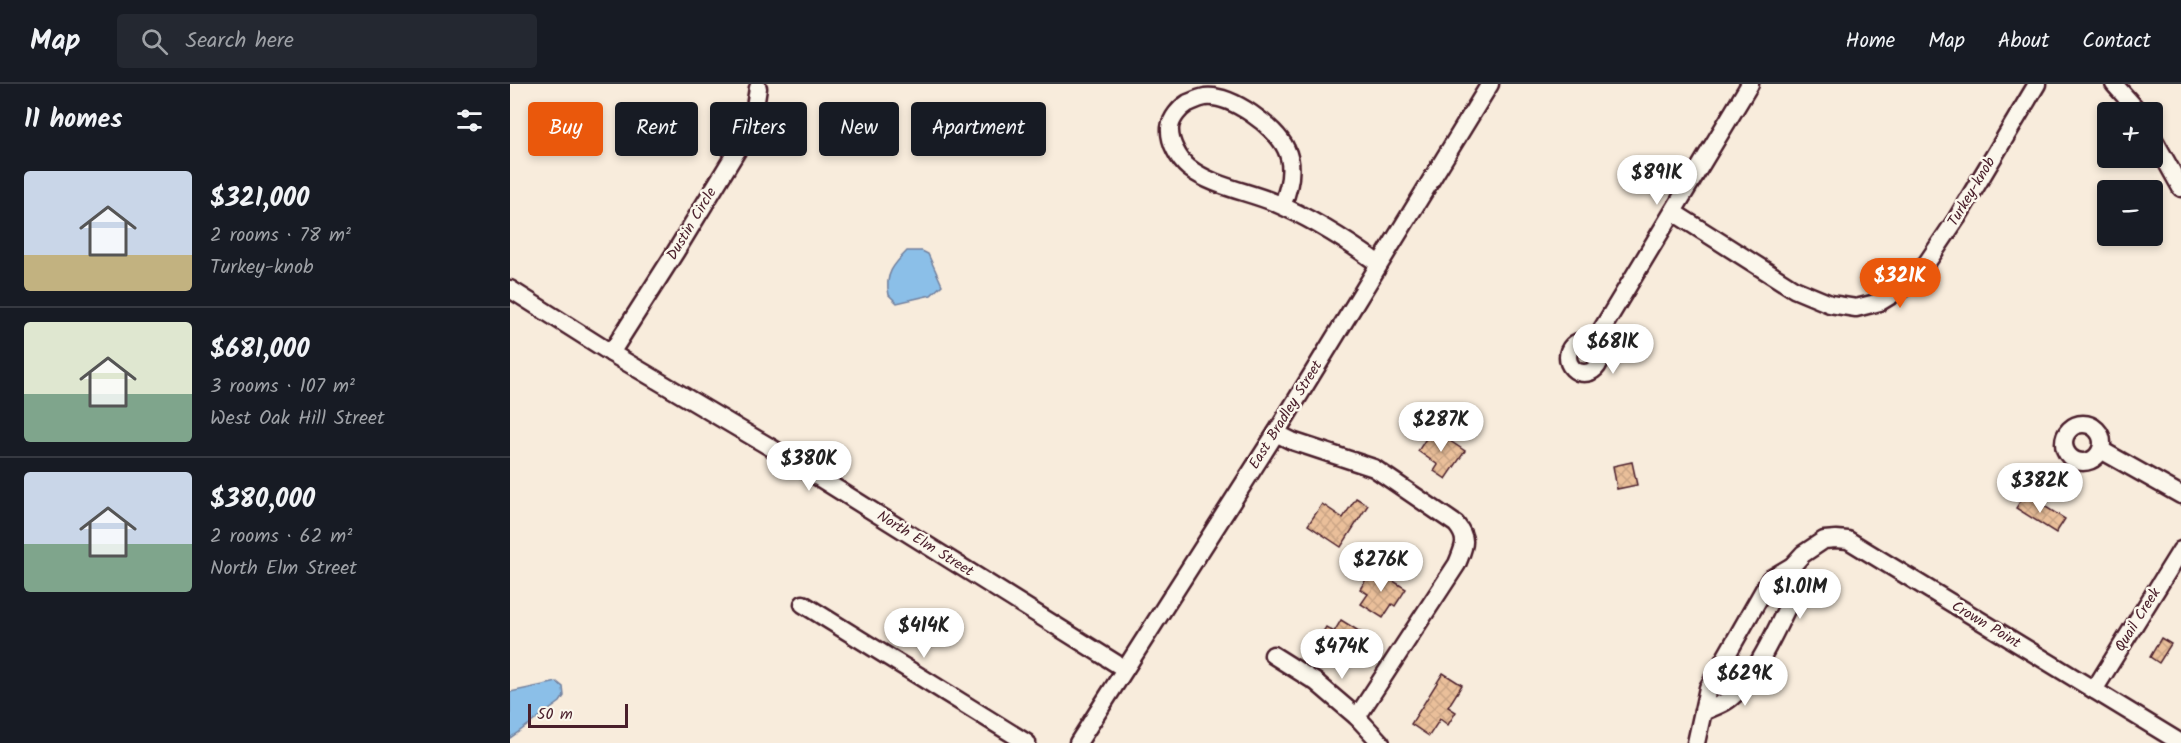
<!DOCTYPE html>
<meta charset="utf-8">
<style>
:root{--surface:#171b24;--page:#242831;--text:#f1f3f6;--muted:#9ea1a6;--line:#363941;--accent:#ea580c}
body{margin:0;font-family:Kalam,sans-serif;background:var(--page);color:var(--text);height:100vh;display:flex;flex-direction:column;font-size:22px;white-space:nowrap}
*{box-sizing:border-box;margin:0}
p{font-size:20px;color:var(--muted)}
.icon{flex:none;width:33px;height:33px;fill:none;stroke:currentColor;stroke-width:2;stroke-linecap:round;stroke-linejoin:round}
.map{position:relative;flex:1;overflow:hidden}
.sheet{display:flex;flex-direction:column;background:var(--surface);width:510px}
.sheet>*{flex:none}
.banner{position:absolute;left:18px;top:18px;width:570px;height:54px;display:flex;gap:12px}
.controls{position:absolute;left:1587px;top:18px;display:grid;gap:12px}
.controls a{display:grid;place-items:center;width:66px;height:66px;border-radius:6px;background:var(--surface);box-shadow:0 3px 9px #0003;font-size:30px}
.scale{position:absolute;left:18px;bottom:15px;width:100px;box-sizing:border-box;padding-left:6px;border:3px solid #4a1f2b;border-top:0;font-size:16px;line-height:21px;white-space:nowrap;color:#4a1f2b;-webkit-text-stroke:4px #fbf7ec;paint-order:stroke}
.price{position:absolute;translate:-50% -51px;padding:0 14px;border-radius:21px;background:#fff;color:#222;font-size:20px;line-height:39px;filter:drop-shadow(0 2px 3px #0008)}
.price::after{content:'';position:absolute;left:50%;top:36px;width:18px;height:14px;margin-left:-9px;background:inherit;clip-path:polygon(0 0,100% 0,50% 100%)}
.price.active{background:var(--accent);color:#fff}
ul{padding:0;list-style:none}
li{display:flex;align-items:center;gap:18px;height:150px;padding:0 24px}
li+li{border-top:2px solid var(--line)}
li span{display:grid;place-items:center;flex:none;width:168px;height:120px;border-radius:6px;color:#555}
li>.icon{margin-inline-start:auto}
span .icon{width:72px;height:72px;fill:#fffc;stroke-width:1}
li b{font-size:26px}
h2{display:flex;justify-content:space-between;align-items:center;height:72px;padding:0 24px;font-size:26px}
.tag{padding:0 21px;border-radius:6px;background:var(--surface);box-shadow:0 3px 9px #0003;font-size:21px;line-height:54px}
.tag.active{background:var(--accent);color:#fff}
header{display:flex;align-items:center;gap:36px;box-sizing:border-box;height:84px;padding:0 30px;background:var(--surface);border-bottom:2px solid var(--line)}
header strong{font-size:28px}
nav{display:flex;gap:33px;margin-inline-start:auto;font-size:21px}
.search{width:420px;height:54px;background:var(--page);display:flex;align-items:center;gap:15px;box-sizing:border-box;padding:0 21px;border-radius:6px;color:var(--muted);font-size:22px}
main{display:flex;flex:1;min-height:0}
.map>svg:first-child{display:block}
.water{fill:#8bbfe8;stroke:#717f9c;stroke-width:1.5}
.building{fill:url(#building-cross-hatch);stroke:#4a1f2b;stroke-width:1.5}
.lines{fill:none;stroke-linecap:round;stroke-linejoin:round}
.minor-casing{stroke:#4a1f2b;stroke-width:21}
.minor{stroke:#fbf7ec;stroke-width:16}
.labels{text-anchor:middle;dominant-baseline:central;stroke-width:5;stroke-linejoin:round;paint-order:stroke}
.street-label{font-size:15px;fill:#4a1f2b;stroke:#fbf7ec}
</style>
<header>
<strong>Map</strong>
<div class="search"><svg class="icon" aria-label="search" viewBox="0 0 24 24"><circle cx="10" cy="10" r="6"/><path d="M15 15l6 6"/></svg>Search here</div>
<nav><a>Home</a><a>Map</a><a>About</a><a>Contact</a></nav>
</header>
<main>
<section class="sheet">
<h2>11 homes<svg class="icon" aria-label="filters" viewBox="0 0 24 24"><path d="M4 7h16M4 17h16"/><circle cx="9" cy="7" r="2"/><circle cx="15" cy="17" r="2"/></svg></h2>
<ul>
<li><span style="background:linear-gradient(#c9d6e8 70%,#c2b280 0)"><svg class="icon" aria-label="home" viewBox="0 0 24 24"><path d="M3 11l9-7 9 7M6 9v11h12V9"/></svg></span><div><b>$321,000</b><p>2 rooms · 78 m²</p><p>Turkey-knob</p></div></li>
<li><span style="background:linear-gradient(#dfe7d0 60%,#7fa58c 0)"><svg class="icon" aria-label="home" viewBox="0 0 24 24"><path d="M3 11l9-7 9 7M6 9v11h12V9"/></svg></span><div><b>$681,000</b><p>3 rooms · 107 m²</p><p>West Oak Hill Street</p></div></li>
<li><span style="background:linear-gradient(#c9d6e8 60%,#7fa58c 0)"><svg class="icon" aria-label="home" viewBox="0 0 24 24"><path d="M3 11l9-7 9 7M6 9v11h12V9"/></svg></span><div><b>$380,000</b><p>2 rooms · 62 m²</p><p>North Elm Street</p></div></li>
</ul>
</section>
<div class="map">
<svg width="1671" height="659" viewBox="0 0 1671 659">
<defs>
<pattern id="building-cross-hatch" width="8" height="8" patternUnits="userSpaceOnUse" patternTransform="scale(1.5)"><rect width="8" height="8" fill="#eabf9a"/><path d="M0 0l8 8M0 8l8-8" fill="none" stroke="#caa485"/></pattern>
</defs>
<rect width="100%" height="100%" fill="#f8ecdc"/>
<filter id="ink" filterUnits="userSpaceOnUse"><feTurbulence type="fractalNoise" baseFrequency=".0167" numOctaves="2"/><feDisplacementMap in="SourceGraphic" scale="12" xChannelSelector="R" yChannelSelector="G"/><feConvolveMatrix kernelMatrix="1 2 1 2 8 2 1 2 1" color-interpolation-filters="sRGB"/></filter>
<g filter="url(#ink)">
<g class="water">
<path d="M397 167H412L418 170 432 201 421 211 387 219 379 211C374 191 384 180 397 167Z"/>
<polygon points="47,598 53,603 54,612 50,618 0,654 0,608"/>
</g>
<g class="building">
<polygon points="922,345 955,367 936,395 924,387 928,381 908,367"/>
<polygon points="1122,378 1127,401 1107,405 1103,382"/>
<polygon points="1515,410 1555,435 1546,449 1506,424"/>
<polygon points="846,414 858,421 831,463 798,441 812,420 833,434"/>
<polygon points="863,484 896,505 885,522 882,520 873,534 851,520 858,510 850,505"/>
<polygon points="831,536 860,554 852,566 849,564 839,579 806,559 816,543 824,548"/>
<polygon points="1651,554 1661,560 1649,579 1640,573"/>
<polygon points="933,589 952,601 938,623 946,628 938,641 930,635 919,652 901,640"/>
</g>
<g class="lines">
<defs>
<g id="minor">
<polyline points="1604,0 1629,28"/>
<polyline points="1642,52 1671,104"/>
<path d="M772 122C779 105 785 83 776 65 766 43 721 10 695 13 689 14 683 17 678 19 670 24 661 34 660 44 659 58 669 76 679 84 702 102 736 107 763 118 801 134 836 156 869 180"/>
<polyline points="1163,128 1284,205 1320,220 1346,224 1370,218 1393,204 1416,180 1447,134 1527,0"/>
<polyline points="0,205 101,269 260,363 615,585"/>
<circle cx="1074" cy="273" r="16"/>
<polyline points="1083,260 1240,0"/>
<polyline points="101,269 166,167 242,42 248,4"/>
<circle cx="1573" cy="359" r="19"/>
<path d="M766 349 782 357 864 384 946 440C959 456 954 462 947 480L847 633"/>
<polyline points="1591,366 1671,411"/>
<polyline points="293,520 517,659"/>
<polyline points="763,571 806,598 847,633 871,659"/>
<polyline points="1584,606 1671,466"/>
<path d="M1193 628C1201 624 1211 621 1218 616 1244 599 1273 531 1288 501L1282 482"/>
<polyline points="568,659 766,349 980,0"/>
<polyline points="1186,659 1198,604 1260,495 1282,482 1293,470 1314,456 1326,455 1338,456 1671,659"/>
</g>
</defs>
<use href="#minor" class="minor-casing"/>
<use href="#minor" class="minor"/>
</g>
</g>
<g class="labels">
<g class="street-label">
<text transform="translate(1462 108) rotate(-59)">Turkey-knob</text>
<text transform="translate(182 140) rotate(-59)">Dustin Circle</text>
<text transform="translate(776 331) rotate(-58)">East Bradley Street</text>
<text transform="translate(415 460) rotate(32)">North Elm Street</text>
<text transform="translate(1628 536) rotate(-58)">Quail Creek</text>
<text transform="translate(1476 541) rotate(31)">Crown Point</text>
</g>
</g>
</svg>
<div class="controls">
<a>+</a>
<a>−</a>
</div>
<div class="scale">50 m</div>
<b class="price" style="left:1147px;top:122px">$891K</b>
<b class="price active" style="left:1390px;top:225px">$321K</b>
<b class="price" style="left:1103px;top:291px">$681K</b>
<b class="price" style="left:931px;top:369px">$287K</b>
<b class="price" style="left:299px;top:408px">$380K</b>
<b class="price" style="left:1530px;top:430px">$382K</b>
<b class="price" style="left:871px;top:509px">$276K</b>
<b class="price" style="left:1290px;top:536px">$1.01M</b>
<b class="price" style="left:414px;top:575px">$414K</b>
<b class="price" style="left:832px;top:596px">$474K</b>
<b class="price" style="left:1235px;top:623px">$629K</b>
<div class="banner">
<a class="tag active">Buy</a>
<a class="tag">Rent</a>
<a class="tag">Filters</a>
<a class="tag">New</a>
<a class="tag">Apartment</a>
</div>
</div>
</main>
